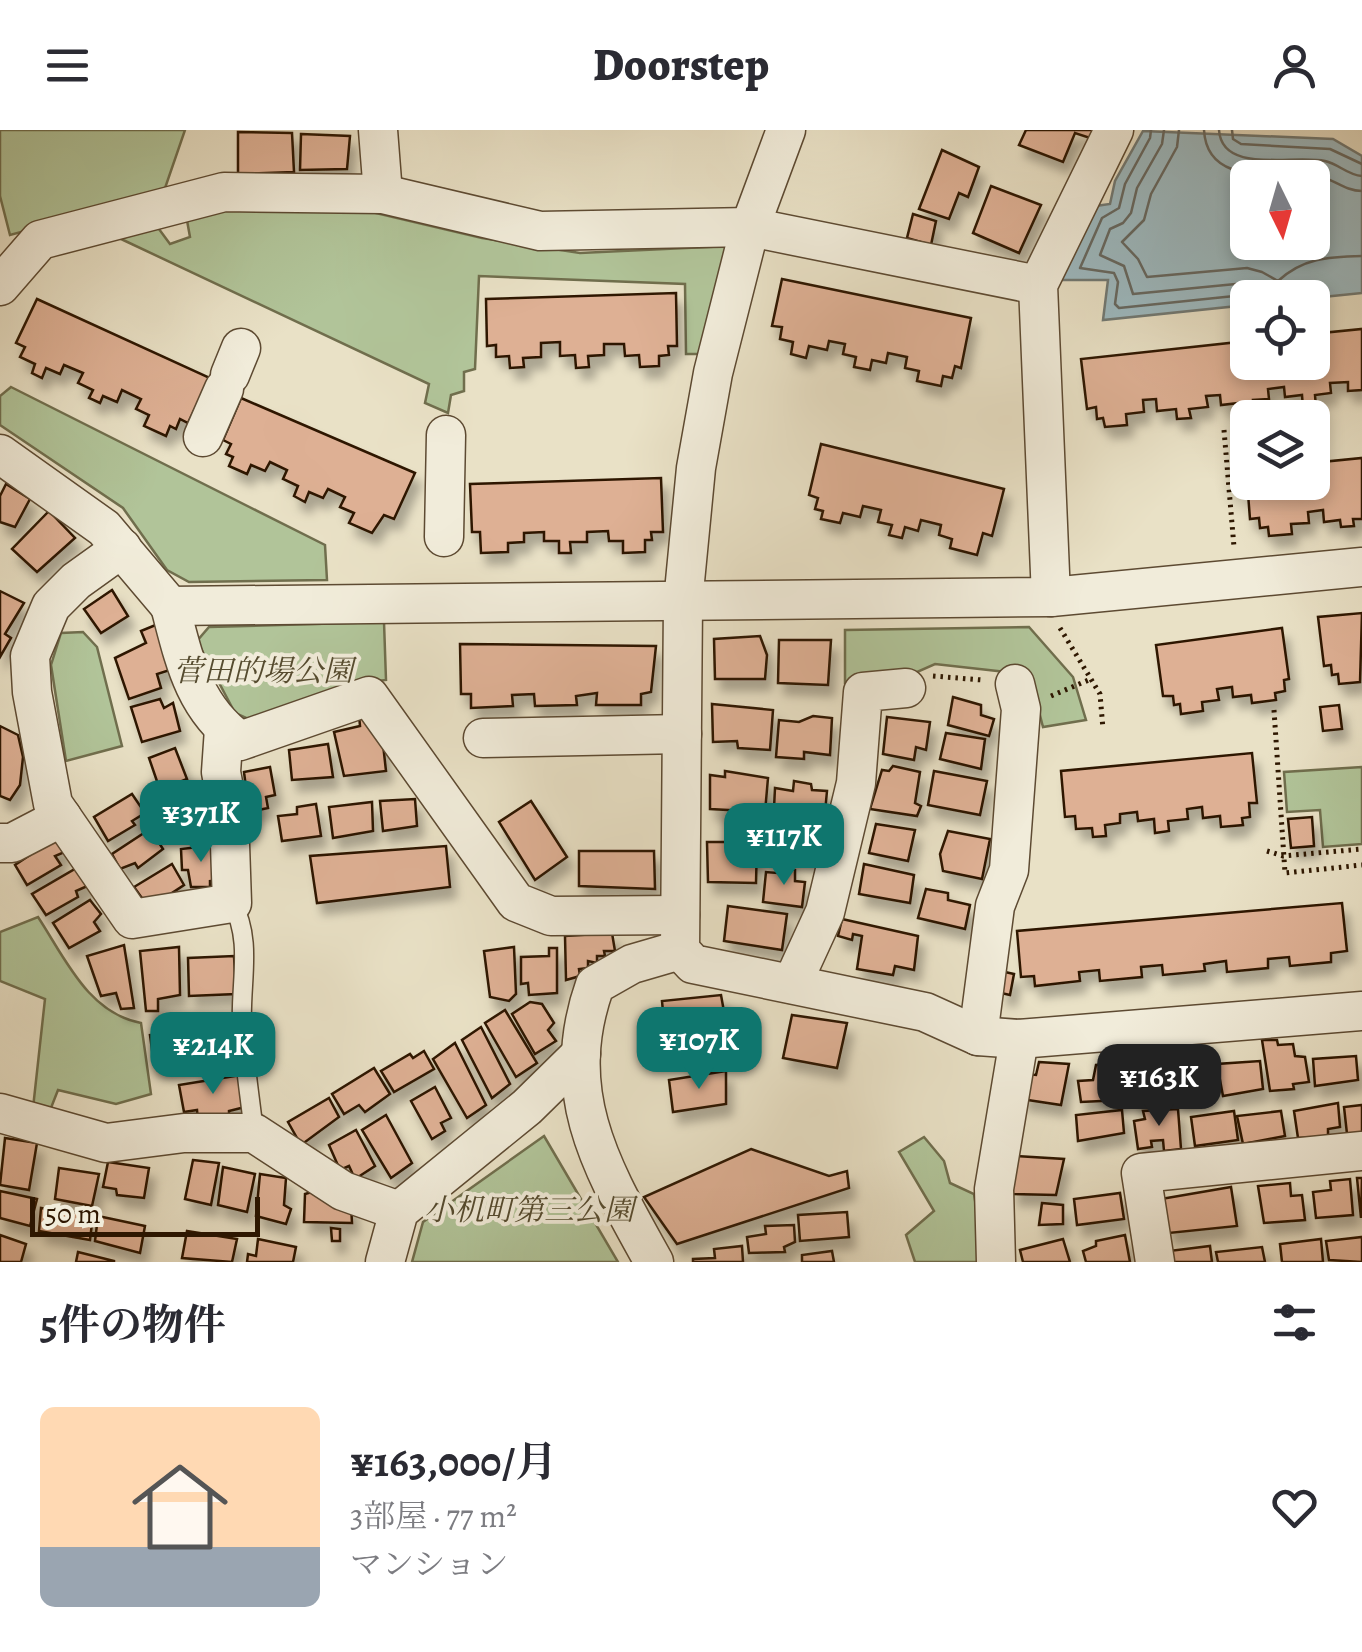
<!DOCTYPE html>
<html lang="ja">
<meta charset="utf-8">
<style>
:root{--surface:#fff;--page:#f7f7f7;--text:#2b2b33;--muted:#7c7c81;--line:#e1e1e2;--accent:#0f766e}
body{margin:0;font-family:Alegreya,"Noto Serif JP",serif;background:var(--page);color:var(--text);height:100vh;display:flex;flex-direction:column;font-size:38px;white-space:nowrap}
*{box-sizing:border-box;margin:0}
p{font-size:32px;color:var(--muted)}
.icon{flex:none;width:55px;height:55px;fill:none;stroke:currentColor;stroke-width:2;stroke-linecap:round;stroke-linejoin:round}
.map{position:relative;height:1132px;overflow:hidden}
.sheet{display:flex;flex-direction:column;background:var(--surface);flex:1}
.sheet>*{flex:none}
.needle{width:65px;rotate:175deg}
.tools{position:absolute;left:1230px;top:30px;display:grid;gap:20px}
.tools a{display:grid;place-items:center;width:100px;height:100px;border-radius:15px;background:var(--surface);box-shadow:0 5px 15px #0003;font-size:50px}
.scale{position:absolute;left:30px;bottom:25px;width:230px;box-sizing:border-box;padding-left:10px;border:5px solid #2e1701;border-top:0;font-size:28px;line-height:35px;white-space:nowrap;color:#2e1701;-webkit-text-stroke:8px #f1ecda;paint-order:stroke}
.price{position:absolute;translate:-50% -85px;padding:0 22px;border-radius:20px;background:var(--accent);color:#fff;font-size:32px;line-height:65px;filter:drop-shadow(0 2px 5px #0008)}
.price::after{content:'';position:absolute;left:50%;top:60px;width:30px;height:22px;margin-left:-15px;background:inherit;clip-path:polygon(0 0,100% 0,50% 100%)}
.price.current{background:#222;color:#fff}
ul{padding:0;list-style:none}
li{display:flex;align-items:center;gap:30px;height:250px;padding:0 40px}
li+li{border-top:2px solid var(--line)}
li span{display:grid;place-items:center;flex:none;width:280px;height:200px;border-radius:15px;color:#555}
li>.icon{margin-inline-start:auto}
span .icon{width:120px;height:120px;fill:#fffc;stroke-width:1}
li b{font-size:42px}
h2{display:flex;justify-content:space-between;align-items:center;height:120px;padding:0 40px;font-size:42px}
header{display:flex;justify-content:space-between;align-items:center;height:130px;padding:0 40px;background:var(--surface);font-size:45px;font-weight:800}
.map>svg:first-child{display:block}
.green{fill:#b1c499;stroke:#706e4d;stroke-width:2.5}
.water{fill:#9dbac1;stroke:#717974;stroke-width:2.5;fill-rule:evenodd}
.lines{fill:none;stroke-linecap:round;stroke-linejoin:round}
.shore{stroke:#666861;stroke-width:2.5}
.building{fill:#deb094;stroke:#2e1701;stroke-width:2.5;filter:url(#shadow)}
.lane-casing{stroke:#5d4a32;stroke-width:21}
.street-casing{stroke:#5d4a32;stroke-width:41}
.path{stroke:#2e1701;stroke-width:5;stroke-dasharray:2.5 5;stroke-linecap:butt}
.lane{stroke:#f1ecda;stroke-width:18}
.street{stroke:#f1ecda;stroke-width:38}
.labels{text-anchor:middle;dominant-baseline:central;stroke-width:8;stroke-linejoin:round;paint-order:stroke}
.park-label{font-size:30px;font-style:italic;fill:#554b2f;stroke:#f1ecda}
</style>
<header><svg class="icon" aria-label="menu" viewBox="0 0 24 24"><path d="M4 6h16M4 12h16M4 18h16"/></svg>Doorstep<svg class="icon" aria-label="person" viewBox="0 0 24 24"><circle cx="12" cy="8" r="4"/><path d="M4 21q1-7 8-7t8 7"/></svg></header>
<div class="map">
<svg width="1362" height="1132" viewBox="0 0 1362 1132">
<defs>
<filter id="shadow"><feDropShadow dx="6" dy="11" stdDeviation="5" flood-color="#0004"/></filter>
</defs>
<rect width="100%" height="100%" fill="#e9e1c6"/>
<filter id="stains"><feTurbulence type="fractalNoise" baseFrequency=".002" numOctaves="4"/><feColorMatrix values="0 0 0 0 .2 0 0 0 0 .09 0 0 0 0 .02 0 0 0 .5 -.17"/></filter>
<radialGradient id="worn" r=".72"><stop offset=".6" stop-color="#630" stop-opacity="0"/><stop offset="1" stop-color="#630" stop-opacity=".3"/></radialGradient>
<g class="green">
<polygon points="0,0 185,0 163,64 10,105 0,66"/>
<polygon points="226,73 359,79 482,108 580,123 729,116 709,224 686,224 685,154 479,146 475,239 464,242 464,261 451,265 448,283 425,273 429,254 121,109 156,95 170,114 190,107 186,85"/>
<polygon points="11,257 325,415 327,450 189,452 167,440 123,378 0,295 0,266"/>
<polygon points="384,492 386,550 359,553 255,592 235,583 197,511 209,497"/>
<polygon points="1029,497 1073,547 1086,590 1043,597 1035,566 1015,543 935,534 899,550 845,553 845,500"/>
<polygon points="83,502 97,517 122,616 66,631 51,535 61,503"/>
<polygon points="1362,637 1362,714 1323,717 1320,680 1287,682 1284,642"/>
<path d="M38 787C65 828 88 883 141 893L151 964 116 974 58 960 49 983 33 978 45 869 0 851V802Z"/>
<polygon points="544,1006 618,1132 412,1132 423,1092"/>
<polygon points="924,1007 944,1031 950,1053 974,1064 985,1132 915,1132 906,1105 934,1081 899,1022"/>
</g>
<path class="water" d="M1143 1 1333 9 1362 26V163L1313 168H1248L1247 175 1103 190 1108 150H1060L1096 76 1110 74 1115 51ZM1248 48H1312V112H1248Z"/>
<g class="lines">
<g class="shore">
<polyline points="1151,0 1150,8 1125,54 1119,78 1102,88 1080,138 1114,143 1118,152 1115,174 1119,178 1244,165 1252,168"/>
<polyline points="1164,0 1162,14 1137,58 1131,83 1123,93 1110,99 1100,125 1124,136 1133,164 1246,153 1260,158 1268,168"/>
<path d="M1179 0 1177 17 1151 64 1144 90 1122 112 1138 129 1147 147 1247 138 1262 142 1278 151C1303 128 1327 127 1362 126"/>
<path d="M1204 0C1207 58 1278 41 1317 46 1333 48 1344 61 1362 61"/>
<path d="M1219 0C1222 45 1294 24 1325 31 1339 34 1347 45 1362 46"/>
<polyline points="1232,0 1233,9 1241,14 1330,19 1362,34"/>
</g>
</g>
<g class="building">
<polygon points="1026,0 1094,0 1090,8 1075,3 1063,32 1019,15"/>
<polygon points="238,2 292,3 294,42 238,44"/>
<polygon points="301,4 350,6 347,39 300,40"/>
<polygon points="942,20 979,37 968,67 959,63 949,89 919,79"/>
<polygon points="991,56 1041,75 1019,123 973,103"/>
<polygon points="913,84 936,91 931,115 907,108"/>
<polygon points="782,149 971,188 961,238 955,236 952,248 943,246 941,256 917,251 919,241 905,238 907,227 888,223 886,233 872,230 870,240 854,237 856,227 843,224 845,214 829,211 827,220 809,216 806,228 791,224 793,212 780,209 782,197 772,196"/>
<polygon points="676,163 677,216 668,216 669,225 659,226 659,236 640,237 639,225 625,226 624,214 604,214 604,225 588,226 589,237 576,238 575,225 560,226 560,212 541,213 541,227 523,228 524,237 510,238 509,226 496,227 496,215 487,216 486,169"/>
<polygon points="37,169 210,248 188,293 180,289 176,299 170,296 166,306 144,296 149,285 136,279 141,269 122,260 117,272 103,266 100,273 89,268 93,260 78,253 83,243 64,235 60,244 46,238 42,248 32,243 35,234 20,227 25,217 16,213"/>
<polygon points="1362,199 1362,260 1348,261 1348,252 1330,253 1331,263 1315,265 1316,277 1303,278 1302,265 1285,267 1284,257 1268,259 1269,269 1253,270 1254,281 1240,283 1239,273 1221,275 1220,265 1206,266 1208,277 1189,279 1191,288 1177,289 1176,279 1157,281 1156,269 1143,270 1144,282 1126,284 1127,295 1105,297 1103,288 1097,289 1096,277 1087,279 1081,229 1248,211 1248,232 1312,232 1312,204"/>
<polygon points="241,268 415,343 394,389 384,385 372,403 349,393 354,383 340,377 345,367 328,359 323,368 309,362 305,372 294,366 298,356 283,349 287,340 270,332 265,341 251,335 247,344 229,336 233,327 226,324 231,314 223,310"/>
<polygon points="821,314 1004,359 992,406 983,403 977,425 950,418 952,409 939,405 941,395 921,390 918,401 905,397 902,408 889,405 892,395 878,392 881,380 863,376 860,387 843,383 840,393 821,389 823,381 815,379 818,368 809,365"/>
<polygon points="1362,328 1362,389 1353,389 1354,396 1341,397 1340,390 1324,392 1323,380 1308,382 1309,393 1291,394 1292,404 1269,406 1268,397 1260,398 1259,388 1250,389 1246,338 1248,352 1312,352 1312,333"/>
<polygon points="661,348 663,402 651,402 652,410 645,410 645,422 623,423 623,411 609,411 608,401 587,402 587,412 570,412 571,423 559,423 559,411 544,411 544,402 524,403 524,412 508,413 508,422 481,423 480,402 472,402 470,354"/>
<polygon points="6,354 30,369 15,397 0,392 0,366"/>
<polygon points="49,381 75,408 37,442 12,419"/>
<polygon points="112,460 128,486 101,503 84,479"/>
<polygon points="0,461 24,473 5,504 11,508 0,527"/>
<polygon points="1362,483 1360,552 1339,554 1338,544 1332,545 1331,535 1324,536 1318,487"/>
<polygon points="158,494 170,540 157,544 161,558 129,569 115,528 146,513 141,501"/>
<polygon points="1282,498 1289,549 1284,550 1285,561 1275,563 1276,570 1252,573 1251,565 1233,567 1232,557 1217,559 1219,570 1202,572 1203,581 1181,584 1180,574 1174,575 1173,566 1163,566 1156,515"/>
<polygon points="760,506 767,525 765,549 715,549 714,509"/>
<polygon points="779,510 831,510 828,555 778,553"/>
<polygon points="460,514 656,516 651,562 641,564 641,575 596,575 597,563 576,566 577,575 535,576 534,564 512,565 513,576 471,578 471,564 461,564"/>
<polygon points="953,567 981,575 981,585 994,589 989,606 948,595"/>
<polygon points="160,569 164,578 173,573 180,601 142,612 131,577"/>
<polygon points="712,574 773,580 770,620 738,618 737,611 713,612"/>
<polygon points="1339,575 1342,599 1323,601 1320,577"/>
<polygon points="359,585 382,605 386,641 344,646 334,602 360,596"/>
<polygon points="813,586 832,588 830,625 804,622 804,629 776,627 779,590 799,592"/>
<polygon points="887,587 930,592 926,620 916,617 914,630 883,624"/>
<polygon points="0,596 18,605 23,627 20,655 10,670 0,666"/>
<polygon points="946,603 985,609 981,639 940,629"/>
<polygon points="328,614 333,647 292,650 289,620"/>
<polygon points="175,618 187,649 160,660 149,628"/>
<polygon points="1252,623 1257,673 1249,673 1250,687 1242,688 1243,695 1221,697 1220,686 1203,688 1202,677 1187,679 1188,689 1168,691 1169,701 1155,703 1154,689 1138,691 1137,682 1120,684 1120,693 1105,695 1106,706 1093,707 1092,698 1076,699 1075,686 1065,687 1061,641"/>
<polygon points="893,636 920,642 915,673 921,676 917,686 870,679 882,640 889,641"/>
<polygon points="270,637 275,665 266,667 268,678 249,682 244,642"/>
<polygon points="725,641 768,648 765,682 710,679 710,645 725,647"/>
<polygon points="934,641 987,651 980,685 928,675"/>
<polygon points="794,651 811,654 812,660 827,661 825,682 774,678 775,658 793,661"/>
<polygon points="132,664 145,683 132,691 135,695 108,711 94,687"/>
<polygon points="415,669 417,696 383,701 380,671"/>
<polygon points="531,671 567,727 535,750 499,692"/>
<polygon points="372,672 373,701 333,708 329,677"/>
<polygon points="173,674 201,674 202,700 160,702 156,682 174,681"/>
<polygon points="316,674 321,706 282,711 278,686 297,684 297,677"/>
<polygon points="1312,687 1314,716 1291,718 1288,689"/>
<polygon points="779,694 800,696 800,706 815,705 815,727 763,724 765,705 777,706"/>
<polygon points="876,694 915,700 908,731 869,723"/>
<polygon points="150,699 163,719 138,738 135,733 120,739 112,724"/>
<polygon points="948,701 990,709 982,749 943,741 940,724"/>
<polygon points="57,707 67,721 55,726 61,735 27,755 15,735"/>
<polygon points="707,712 757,712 756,753 708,752"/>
<polygon points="216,715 219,750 210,751 210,757 191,757 188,740 182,740 181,719"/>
<polygon points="446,716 450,757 317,773 310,726"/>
<polygon points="579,721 654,721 655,759 579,756"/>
<polygon points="172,734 184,755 149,778 134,757"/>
<polygon points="864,734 914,745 910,773 859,764"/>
<polygon points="80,736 92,754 76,761 78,767 46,785 32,764"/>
<polygon points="778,737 795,740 795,751 805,752 802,777 763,772 766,742 777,743"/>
<polygon points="926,759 948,763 948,770 970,775 965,799 918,788"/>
<polygon points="90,770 101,784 94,792 100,801 69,818 53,793"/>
<polygon points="1342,773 1347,821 1331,823 1331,832 1290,836 1289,827 1268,829 1268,838 1227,842 1226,831 1204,834 1205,841 1163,845 1162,835 1141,837 1142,847 1100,851 1099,840 1079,842 1080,851 1035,856 1034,846 1021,847 1017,801"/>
<polygon points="728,776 787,784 782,820 724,811"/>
<polygon points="842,789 918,806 914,840 895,836 893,845 857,839 862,806 853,804 852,810 838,806"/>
<polygon points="612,803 615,821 604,821 605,826 597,826 597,833 588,831 588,838 579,839 580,846 566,850 565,806"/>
<polygon points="124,815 134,878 121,879 116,863 101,866 87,826"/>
<polygon points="179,817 180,865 158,869 158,881 146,881 140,821"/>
<polygon points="514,817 516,864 509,871 490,867 484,821"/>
<polygon points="549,818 557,818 557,863 529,865 528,853 521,854 521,827 549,826"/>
<polygon points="234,826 236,864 189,866 188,828"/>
<polygon points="1005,842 1014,844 1010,865 1001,863"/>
<polygon points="721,865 728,904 707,907 707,916 683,919 681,911 666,914 662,871"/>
<polygon points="530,872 542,874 554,893 548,900 556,911 535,924 512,884"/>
<polygon points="505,880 537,933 516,947 485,893"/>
<polygon points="792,885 847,893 837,938 783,928"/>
<polygon points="231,893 234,927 154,935 150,905"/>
<polygon points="481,897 510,954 492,968 462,910"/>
<polygon points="1262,910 1277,910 1278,915 1293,914 1295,926 1305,927 1309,952 1293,954 1294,959 1270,961"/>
<polygon points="455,913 486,975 467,988 433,929"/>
<polygon points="424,921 434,939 394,962 381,941 410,924 413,928"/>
<polygon points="1356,926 1358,950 1315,956 1313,929"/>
<polygon points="1260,931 1263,959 1223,966 1217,934"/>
<polygon points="1039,932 1069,934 1061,975 1021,969 1027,944 1036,945"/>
<polygon points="1120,933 1122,970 1081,972 1078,951 1093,950 1096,935"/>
<polygon points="1214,936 1216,955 1211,956 1213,964 1178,970 1174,941"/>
<polygon points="374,938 390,964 365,982 359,975 344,984 332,964"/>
<polygon points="1166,938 1170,961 1160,965 1161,973 1133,976 1128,943"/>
<polygon points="726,941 726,974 673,982 669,950"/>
<polygon points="241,945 245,977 229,981 229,987 198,990 197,980 184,982 179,955"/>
<polygon points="435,957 451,988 441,993 445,1001 432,1009 411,971"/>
<polygon points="329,968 339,987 301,1015 288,992"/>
<polygon points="1338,973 1340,997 1328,999 1328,1007 1298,1008 1294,981"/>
<polygon points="1362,975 1362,1003 1347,1004 1344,977"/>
<polygon points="1178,979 1181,1019 1164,1021 1163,1010 1151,1011 1152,1017 1138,1019 1134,991 1145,989 1143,981"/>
<polygon points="1122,980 1124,1003 1078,1011 1076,985"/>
<polygon points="1234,981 1238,1010 1195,1016 1191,987"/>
<polygon points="1281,981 1285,1006 1243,1014 1237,986"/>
<polygon points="386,985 412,1033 391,1048 362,1000"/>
<polygon points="356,1000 375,1036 355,1049 349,1036 340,1040 329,1015"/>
<polygon points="5,1008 37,1013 29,1060 0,1055"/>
<polygon points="751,1019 829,1046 847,1041 849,1058 677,1114 644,1067"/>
<polygon points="1016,1026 1064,1029 1056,1065 1012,1064"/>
<polygon points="193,1030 219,1033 211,1075 185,1069"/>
<polygon points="108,1032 149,1038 144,1068 117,1065 116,1059 103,1057"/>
<polygon points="223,1037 255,1044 247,1082 218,1075"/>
<polygon points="59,1038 99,1044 92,1076 55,1069"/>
<polygon points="260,1044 286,1048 284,1075 291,1079 286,1094 256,1086"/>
<polygon points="1357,1048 1362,1048 1361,1088"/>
<polygon points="1350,1049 1353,1085 1316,1088 1313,1062 1331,1060 1330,1051"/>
<polygon points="1290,1053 1291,1066 1302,1065 1305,1090 1264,1093 1258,1056"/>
<polygon points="1231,1057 1237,1096 1169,1103 1161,1069"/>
<polygon points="0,1061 37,1069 30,1096 0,1088"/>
<polygon points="315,1061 351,1075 352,1093 304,1092 305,1064"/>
<polygon points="1120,1063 1124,1089 1077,1095 1074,1069"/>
<polygon points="1042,1073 1063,1075 1063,1094 1039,1095"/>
<polygon points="41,1078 93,1085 90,1110 39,1101"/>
<polygon points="847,1082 849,1107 800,1111 798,1085"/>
<polygon points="98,1086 145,1096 140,1123 95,1111"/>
<polygon points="794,1095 795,1112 784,1117 785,1122 749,1123 747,1107 766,1104 765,1096"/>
<polygon points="331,1098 340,1099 340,1111 332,1111"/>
<polygon points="187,1101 237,1109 232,1132 182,1128"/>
<polygon points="0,1105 26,1114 21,1132 0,1132"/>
<polygon points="1125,1105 1130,1132 1086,1132 1083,1121 1096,1116 1096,1111"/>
<polygon points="1362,1107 1362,1132 1329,1130 1326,1111"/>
<polygon points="258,1109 296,1117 293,1132 247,1132 248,1124 256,1126"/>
<polygon points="1063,1109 1070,1132 1023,1132 1020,1120"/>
<polygon points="1321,1109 1323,1132 1282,1132 1280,1114"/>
<polygon points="742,1116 743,1132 693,1132 693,1129 715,1128 714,1119"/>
<polygon points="1210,1116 1212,1132 1170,1132 1169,1121"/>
<polygon points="1262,1117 1265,1132 1218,1132 1216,1122"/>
<polygon points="832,1121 834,1132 802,1132 802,1125"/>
<polygon points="78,1122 114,1131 114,1132 76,1132"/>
</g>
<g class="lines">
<defs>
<path id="lane" d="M232 773C253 810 240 853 242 894 244 930 250 967 254 1003"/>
<g id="street">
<polyline points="378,0 383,64"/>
<polyline points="786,0 750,97 713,243 696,338 683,472 680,820 693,834 925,882 978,906 1019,909 1362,881"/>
<polyline points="0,156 40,110 224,62 383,64 540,101 750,97 1038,155"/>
<polyline points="230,245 241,218"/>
<polyline points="203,307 224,259"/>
<polyline points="0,324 104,398 170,476 1051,467 1362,437"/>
<polyline points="444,407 446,305"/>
<polyline points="122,418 76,451 51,476 30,526 32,562 53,674 132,789 232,773 229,685 221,642 224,599"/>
<polyline points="1051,467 1038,155 1114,0"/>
<path d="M170 476C184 529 193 577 240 611L369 566 516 772 551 786 680 785"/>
<polyline points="483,608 682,604"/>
<polyline points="0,713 12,713 62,687"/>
<polyline points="792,854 825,782 856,653 863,562 906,558"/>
<polyline points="978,906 995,776 1009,740 1021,579 1015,554"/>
<polyline points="0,983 106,1013 184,1003 254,1003 343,1061 399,1081"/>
<polyline points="385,1132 399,1081 527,977 581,924"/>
<path d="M654 1132C603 1040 556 964 595 855L632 834 680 820"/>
<polyline points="996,1132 994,1059 1019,909"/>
<polyline points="1155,1132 1141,1043 1362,1021"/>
</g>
</defs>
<use href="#lane" class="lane-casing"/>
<use href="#street" class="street-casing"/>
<g class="path">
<polyline points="1224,300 1234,417"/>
<polyline points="1060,498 1100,564 1103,599"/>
<polyline points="933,546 982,550"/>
<polyline points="1051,566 1091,549"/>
<polyline points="1274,580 1285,743 1362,735"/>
<polyline points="1267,721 1283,726 1362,719"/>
</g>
<use href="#lane" class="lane"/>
<use href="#street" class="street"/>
</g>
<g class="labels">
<g class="park-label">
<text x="263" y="541">菅田的場公園</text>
<text x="529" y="1080">小机町第三公園</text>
</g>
</g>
<rect width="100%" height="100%" filter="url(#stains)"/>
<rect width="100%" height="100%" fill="url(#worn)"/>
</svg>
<div class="tools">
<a><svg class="needle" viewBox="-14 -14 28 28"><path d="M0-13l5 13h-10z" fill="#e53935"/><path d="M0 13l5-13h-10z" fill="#7c7c81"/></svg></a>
<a><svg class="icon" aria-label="locate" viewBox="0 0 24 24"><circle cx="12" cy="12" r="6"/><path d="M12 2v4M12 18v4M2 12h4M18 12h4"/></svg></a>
<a><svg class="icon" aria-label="layers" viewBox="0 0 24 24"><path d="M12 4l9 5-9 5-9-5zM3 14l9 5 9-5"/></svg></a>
</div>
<div class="scale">50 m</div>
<b class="price" style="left:201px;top:735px">¥371K</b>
<b class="price" style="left:784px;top:758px">¥117K</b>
<b class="price" style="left:699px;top:962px">¥107K</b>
<b class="price" style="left:213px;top:967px">¥214K</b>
<b class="price current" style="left:1159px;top:999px">¥163K</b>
</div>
<section class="sheet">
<h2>5件の物件<svg class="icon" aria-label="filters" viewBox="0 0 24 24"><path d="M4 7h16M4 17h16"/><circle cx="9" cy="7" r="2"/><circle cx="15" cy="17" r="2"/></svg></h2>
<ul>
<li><span style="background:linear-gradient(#ffd9b3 70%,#9aa5b1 0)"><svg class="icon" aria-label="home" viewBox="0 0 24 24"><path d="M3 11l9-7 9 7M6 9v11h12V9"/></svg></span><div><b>¥163,000/月</b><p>3部屋 · 77 m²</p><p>マンション</p></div><svg class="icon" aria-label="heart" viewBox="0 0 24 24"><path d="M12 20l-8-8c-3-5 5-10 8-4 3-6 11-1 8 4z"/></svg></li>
</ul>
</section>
